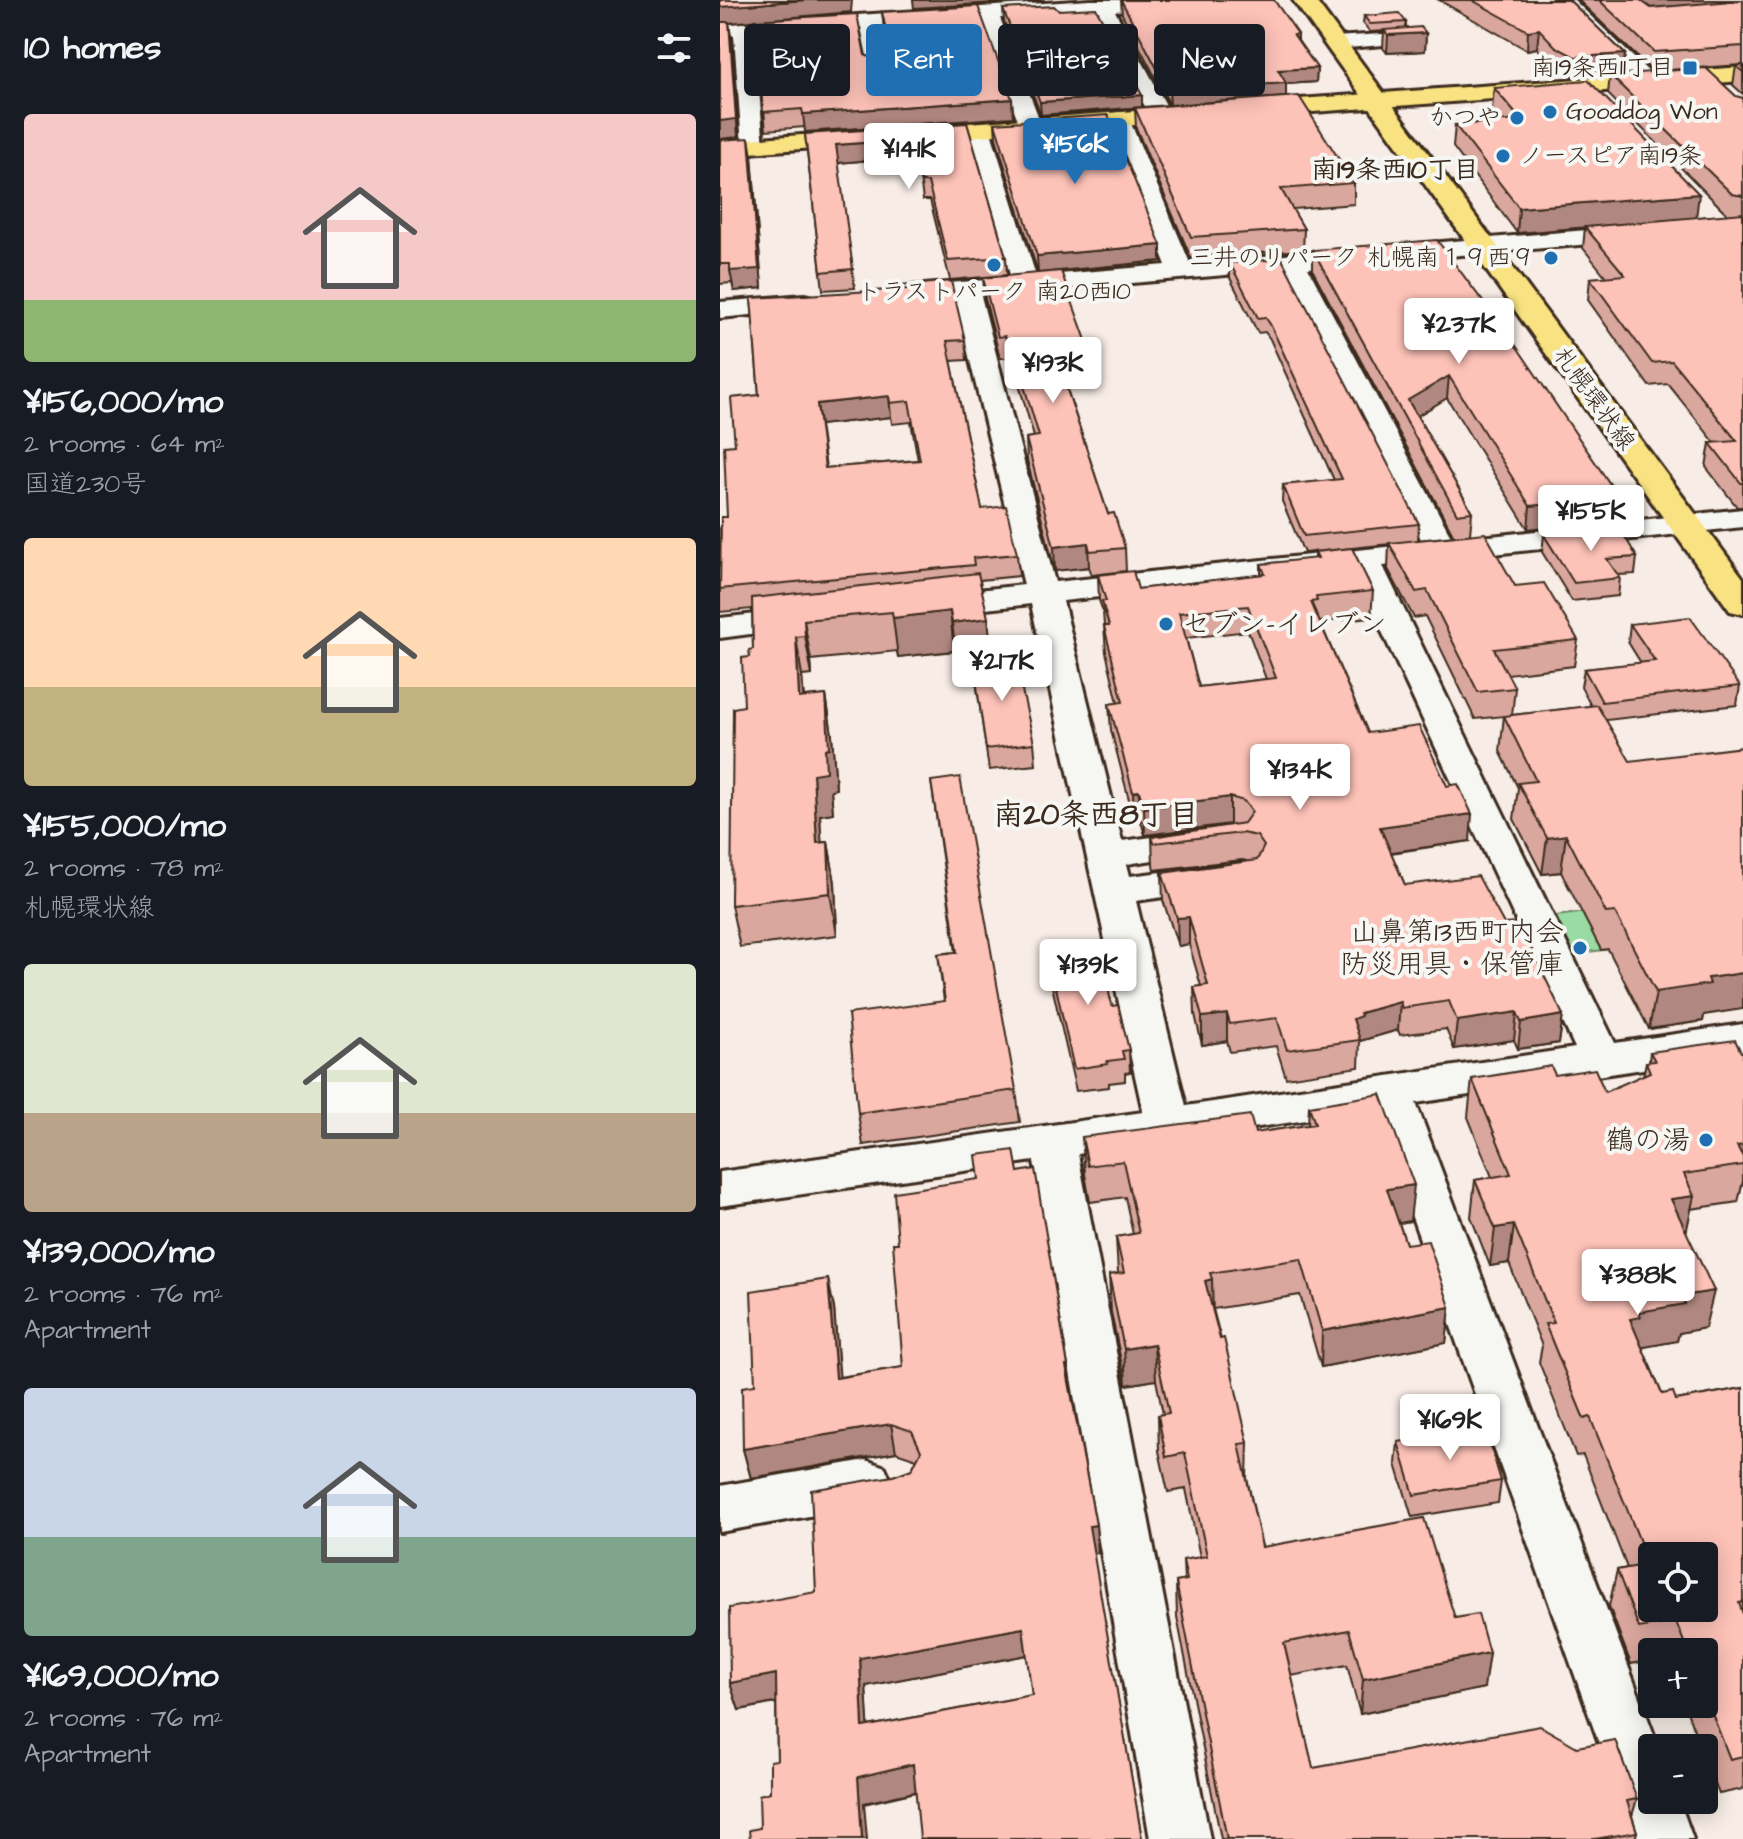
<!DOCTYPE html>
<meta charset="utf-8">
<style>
:root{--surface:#171b24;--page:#20242c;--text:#f1f3f6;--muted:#9ea1a6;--accent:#1f6fb2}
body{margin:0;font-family:"Architects Daughter","Klee One",sans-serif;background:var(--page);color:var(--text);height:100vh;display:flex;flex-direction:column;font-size:30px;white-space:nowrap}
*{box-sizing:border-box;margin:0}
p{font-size:26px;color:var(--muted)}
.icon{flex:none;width:44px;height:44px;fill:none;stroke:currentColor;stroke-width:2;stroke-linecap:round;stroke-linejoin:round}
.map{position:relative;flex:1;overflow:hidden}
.sheet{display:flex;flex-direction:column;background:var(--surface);width:720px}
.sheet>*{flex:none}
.guide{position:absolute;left:24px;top:24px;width:760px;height:72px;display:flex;gap:16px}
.controls{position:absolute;left:918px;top:1542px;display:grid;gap:16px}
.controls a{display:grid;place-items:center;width:80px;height:80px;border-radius:8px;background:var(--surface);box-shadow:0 4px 20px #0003;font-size:40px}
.price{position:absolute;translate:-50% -68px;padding:0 18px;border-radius:8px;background:#fff;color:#222;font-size:26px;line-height:52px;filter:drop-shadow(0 2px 4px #0008)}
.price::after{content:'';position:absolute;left:50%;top:48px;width:24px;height:18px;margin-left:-12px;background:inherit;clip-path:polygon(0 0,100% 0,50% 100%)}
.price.current{background:var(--accent);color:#fff}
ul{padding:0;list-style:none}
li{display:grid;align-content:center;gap:16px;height:424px;padding:0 24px}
li span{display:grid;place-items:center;height:248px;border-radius:8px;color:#555}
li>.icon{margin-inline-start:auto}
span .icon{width:144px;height:144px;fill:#fffc;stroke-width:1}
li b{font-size:34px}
h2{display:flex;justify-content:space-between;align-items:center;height:96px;padding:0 24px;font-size:34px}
.pill{padding:0 28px;border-radius:8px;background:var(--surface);box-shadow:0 4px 20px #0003;font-size:28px;line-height:72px}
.pill.current{background:var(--accent);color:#fff}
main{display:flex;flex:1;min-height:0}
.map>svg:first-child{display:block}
.green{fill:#9adaa3;stroke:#6a8260;stroke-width:2}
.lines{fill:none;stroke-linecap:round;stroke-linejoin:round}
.minor-casing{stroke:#3b2a1e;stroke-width:6}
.major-casing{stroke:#3b2a1e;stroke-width:6}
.highway-casing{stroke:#3b2a1e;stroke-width:6}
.minor{fill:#f6f6f2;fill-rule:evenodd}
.major{fill:#f8e281;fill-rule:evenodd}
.highway{fill:#f8e281;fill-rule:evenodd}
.wall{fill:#daa79e;stroke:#3b2a1e;stroke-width:2;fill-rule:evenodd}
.shaded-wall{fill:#b18881;stroke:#3b2a1e;stroke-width:2}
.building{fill:#fdc2b8;stroke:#3b2a1e;stroke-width:2;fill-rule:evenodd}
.poi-dot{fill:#1f6fb2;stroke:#f6f6f2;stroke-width:3}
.labels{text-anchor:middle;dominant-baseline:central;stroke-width:8;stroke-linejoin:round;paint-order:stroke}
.far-poi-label{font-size:24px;fill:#3b2a1e;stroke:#f6f6f2;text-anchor:end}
.far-street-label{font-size:24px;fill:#3b2a1e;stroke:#f6f6f2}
.far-neighbourhood-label{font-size:26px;font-weight:bold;fill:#3b2a1e;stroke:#f6f6f2}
.poi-label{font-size:28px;fill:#3b2a1e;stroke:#f6f6f2;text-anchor:end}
.neighbourhood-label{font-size:30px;font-weight:bold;fill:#3b2a1e;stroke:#f6f6f2}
</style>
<main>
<section class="sheet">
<h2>10 homes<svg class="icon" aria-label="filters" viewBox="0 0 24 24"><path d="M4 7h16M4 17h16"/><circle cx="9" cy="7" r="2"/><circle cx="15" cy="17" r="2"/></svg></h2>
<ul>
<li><span style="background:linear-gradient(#f6c9c9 75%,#8fb573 0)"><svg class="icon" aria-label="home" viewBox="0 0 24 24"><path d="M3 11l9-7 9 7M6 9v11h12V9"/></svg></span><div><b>¥156,000/mo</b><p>2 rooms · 64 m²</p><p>国道230号</p></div></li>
<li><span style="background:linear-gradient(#ffd9b3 60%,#c2b280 0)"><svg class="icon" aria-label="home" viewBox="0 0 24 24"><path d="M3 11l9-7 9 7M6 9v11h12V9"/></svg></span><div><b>¥155,000/mo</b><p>2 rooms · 78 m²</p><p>札幌環状線</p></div></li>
<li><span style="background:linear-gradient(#dfe7d0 60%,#b9a48a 0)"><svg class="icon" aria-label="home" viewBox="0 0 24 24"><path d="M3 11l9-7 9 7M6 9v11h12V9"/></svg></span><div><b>¥139,000/mo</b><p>2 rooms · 76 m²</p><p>Apartment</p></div></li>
<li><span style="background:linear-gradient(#c9d6e8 60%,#7fa58c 0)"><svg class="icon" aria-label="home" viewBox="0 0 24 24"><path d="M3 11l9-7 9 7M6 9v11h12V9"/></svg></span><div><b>¥169,000/mo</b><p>2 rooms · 76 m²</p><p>Apartment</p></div></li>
</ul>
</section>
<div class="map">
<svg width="1023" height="1839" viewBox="0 0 1023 1839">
<rect width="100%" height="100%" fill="#f7ece6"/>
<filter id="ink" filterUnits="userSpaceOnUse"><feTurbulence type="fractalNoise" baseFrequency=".0125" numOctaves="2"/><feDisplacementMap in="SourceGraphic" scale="16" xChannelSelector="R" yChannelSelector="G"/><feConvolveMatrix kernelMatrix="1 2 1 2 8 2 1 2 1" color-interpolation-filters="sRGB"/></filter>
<g filter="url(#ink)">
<polygon class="green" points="1011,894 1023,932 853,954 835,916"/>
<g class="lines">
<defs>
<g id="minor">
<polygon points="370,0 479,0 469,6 395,11 452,116 449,121 433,121 430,116 376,12 280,18 322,126 311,133 300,126 261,19 160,26 170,71 160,77 150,71 141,27 34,34 44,146 33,153 22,146 14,35 0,36 0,24"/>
<polygon points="833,0 854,0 934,77 938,81 934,85 920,85"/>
<polygon points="693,32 703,38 700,42 615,49 605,43 615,37"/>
<path d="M398 112 409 119 470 263 1023 217V231L588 268 733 540 1023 509V527L663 566 895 1043 1023 1024V1054L696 1103 939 1748H932V1800H959L973 1839H913L654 1110 358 1154 490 1839H430L314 1161 0 1206V1172L423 1112 311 604 211 615 199 612 195 605 199 598 211 595 304 585 235 298 179 303 166 295 179 287 291 278 248 129 259 122 270 129 316 276 446 265 387 119ZM564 270 703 543 335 582 261 296ZM633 569 855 1048 466 1106 416 901 512 887 518 878 512 869 498 865 410 876 407 864 499 850 504 842 499 834 485 830 402 841 343 601Z"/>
<polygon points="84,295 93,297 97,303 93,309 0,318 0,302"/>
<polygon points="87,608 99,611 104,618 99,625 0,638 0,618"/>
<polygon points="146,1460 165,1467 172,1483 165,1499 146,1506 0,1532 0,1486"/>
</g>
<polygon id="major" points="573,0 595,0 1023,578 1023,614 1010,611"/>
<polygon id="highway" points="1023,67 1023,81 0,155 0,141"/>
</defs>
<use href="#minor" class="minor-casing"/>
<use href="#major" class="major-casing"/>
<use href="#highway" class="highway-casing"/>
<use href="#minor" class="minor"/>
<use href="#major" class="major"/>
<use href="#highway" class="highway"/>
</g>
<g class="wall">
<polygon points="0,0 131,12 57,19 145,55 160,62 169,55 164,29 162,12 292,99 293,117 85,132 85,127 46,130 35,21 9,23 11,38 18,137 0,139"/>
<polygon points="401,0 578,34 578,41 597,68 596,82 566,84 566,97 634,183 634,204 572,209 584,229 583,250 471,258 416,128 415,108 321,115 284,21 283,9 422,95 422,107 450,105 402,14"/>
<polygon points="719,0 849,0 905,54 903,73 853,76 834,65 817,48 807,50"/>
<polygon points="858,0 1023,0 1023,94 1013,85 1016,66 1022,65 932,71"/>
<polygon points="644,16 686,22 686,28 706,33 705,51 667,53 663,48 664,31 650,32 643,23"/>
<polygon points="890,75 1023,98 1023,507 1017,507 986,467 990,443 995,443 948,384 929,386 868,300 870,278 886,277 863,248 865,227 797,233 733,147 735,125 781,121 772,110 774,88 976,217 1008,215 888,94"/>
<polygon points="247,123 286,257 287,275 230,280 210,200 203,200 197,156 118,163 135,288 103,290 85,134"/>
<polygon points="275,123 441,245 441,261 318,273 276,138"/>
<polygon points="0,140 32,156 42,288 14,291 12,283 0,284"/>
<polygon points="593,250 896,493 893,515 884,516 883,521 808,529 727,398 697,416 752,512 750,534 795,586 858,640 854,666 787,674 795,688 792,715 871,706 861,687 864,669 921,663 908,642 910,624 1020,686 1017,705 886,720 984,1015 983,1021 929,1029 888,949 881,950 841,872 822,874 794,819 798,788 780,751 784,716 755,719 705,616 694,618 668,569 669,544 584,553 562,501 563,485 614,480 550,339 545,332 538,333 510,278 510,263 699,524 698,540 734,536 593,271"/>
<polygon points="263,278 367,343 368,365 361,365 362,375 343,377 388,514 405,548 406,571 372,575 369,567 335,571 307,460 306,438 314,437 298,381 294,382 287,358 280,358 265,299"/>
<path d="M31 298 245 340 247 360 231 361 262 509 297 554 299 576 260 580 272 657 314 743 316 765 269 770 253 660 237 662 234 651 178 657 177 651 91 660 92 675 82 676 84 697 106 695 112 735 116 789 111 790 113 813 100 815 101 842H108L115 883 117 935 20 947 11 905 24 706 30 657 33 649 32 609 0 612V528L7 517 15 445 39 395ZM171 417 172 424 191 422 198 460 106 468 100 425Z"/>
<polygon points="824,535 917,557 915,574 898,575 900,578 898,596 852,601 822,552"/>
<path d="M595 552 653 591 651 617 600 622 648 733 750 841 671 853 685 885 784 924 843 1015 839 1043 798 1049 794 1040 734 1049 726 1029 680 1035 678 1030 640 1041 639 1067 566 1078 556 1046 510 1052 507 1041 482 1045 475 1014 474 987 481 986 469 944 458 946 443 900 442 873 527 861 522 860 434 870 433 864 432 837 512 825 425 835 420 818 414 819 391 730 389 704 398 703 386 652 383 612 379 600 378 575 418 589 541 575V564L595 559ZM528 631 546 679 479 687 466 638Z"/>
<polygon points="211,781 296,1090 300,1122 143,1145 138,1113 224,1001 218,954 236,952"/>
<polygon points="328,951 392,1006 409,1050 410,1072 405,1073 405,1081 389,1083 389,1087 356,1091 329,973"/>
<polygon points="930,1052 1023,1052 1023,1181 1018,1202 971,1209 966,1232 985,1328 959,1333 957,1341 922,1347 942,1394 956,1400 1023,1388 1023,1789 999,1794 984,1756 984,1748 981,1748 964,1704 984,1704 984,1652 932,1652 932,1660 911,1664 889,1606 897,1570 907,1568 863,1455 856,1456 819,1362 822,1346 789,1263 770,1266 751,1217 755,1180 772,1177 748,1117 752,1079 835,1075 885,1092 923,1076 926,1062 929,1062"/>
<polygon points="589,1106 690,1221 679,1223 686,1244 730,1307 726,1343 601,1367 580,1295 493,1309 528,1443 527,1478 542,1547 735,1618 764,1688 640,1714 627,1665 571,1676 593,1768 917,1799 912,1816 917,1832 915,1839 501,1839 457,1617 456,1582 464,1581 463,1560 480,1557 466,1489 448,1492 439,1451 438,1415 443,1414 436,1380 406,1385 391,1312 389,1275 398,1274 396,1237 413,1234 405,1197 370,1202 365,1174 362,1137 535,1133 588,1125"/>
<path d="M298 1172 348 1366 351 1394 376 1525 378 1553 373 1554 422 1839 196 1792 40 1828 50 1792 57 1760 56 1703 19 1710 10 1683 96 1592 173 1476 192 1469 197 1459 176 1452 31 1478 23 1449 35 1385 114 1308 119 1377 183 1367 178 1243 259 1179ZM307 1655 312 1695 148 1726 146 1686Z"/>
<polygon points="678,1442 781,1481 778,1503 692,1517 676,1464"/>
</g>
<g class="shaded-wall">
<polygon points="85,0 132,0 131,12 9,23 11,38 18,137 0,139 0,7"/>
<polygon points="193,0 325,0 194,8"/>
<polygon points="917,0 1002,0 1002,3 928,8"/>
<polygon points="819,29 817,48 807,50 808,31"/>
<polygon points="706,33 705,51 667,53 668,35"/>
<polygon points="905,54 903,73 853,76 855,57"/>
<polygon points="597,68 596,82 566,84 566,97 450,105 449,91 558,70"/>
<polygon points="422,95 422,107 321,115 320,102"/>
<polygon points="292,99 293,117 85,132 83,114"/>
<polygon points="29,138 32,156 42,288 14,291 10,271"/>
<polygon points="195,139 197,156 118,163 116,145"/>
<polygon points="979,194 976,218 797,233 799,208"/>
<polygon points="441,245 441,261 318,273 317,256"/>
<polygon points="367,343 368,365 361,365 362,375 338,377 336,356 357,344"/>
<polygon points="296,359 298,381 294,382 293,360"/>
<polygon points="729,376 727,398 687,422 688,400"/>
<polygon points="169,396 171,417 100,425 97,404"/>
<polygon points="886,498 883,521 808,529 810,506"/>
<polygon points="368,543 369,567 335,571 334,547"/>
<polygon points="230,611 234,651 178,657 173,618"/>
<polygon points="268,618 272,658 237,662 232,623"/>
<polygon points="84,620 91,660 92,675 85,636"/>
<polygon points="76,637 82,676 86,738 79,698"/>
<polygon points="106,695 112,735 116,789 111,790 113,813 100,815 104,884 97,843 93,774 105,749"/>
<polygon points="419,791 420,818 414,819 413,792"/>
<polygon points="510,797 510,824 425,835 424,808"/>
<polygon points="752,814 750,841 658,854 660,827"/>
<polygon points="846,835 841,872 822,874 827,838"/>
<polygon points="108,842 115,883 117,935 110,893"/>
<polygon points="469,917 469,944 458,946 457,918"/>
<polygon points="1023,973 1023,1009 984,1015 983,1021 929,1029 936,992 988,978"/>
<polygon points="680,1002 678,1030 640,1041 633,1019 640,1013"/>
<polygon points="797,1012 794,1040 734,1049 737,1021"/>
<polygon points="507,1014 507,1041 482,1045 482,1017"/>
<polygon points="843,1015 839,1043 798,1049 801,1022"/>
<polygon points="1023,1145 1023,1165 1017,1146"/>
<polygon points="694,1185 690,1221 665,1226 667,1189"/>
<polygon points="974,1196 966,1233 951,1199"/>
<polygon points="794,1225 789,1263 770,1266 775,1228"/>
<polygon points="108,1279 114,1308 122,1406 116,1378"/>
<polygon points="492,1279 493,1316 485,1281"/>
<polygon points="994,1291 985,1328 959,1333 957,1341 914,1349 910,1319 919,1312 962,1296"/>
<polygon points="730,1307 726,1343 601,1367 602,1331"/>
<polygon points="434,1344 436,1380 406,1385 404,1349"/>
<polygon points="346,1366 348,1366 351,1394"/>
<polygon points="171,1424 176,1452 31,1478 23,1449"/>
<polygon points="376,1525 378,1553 371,1554 369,1526"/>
<polygon points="303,1628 307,1655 146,1686 150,1754 143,1727 140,1658"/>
<polygon points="769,1653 764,1688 640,1714 643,1679"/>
<polygon points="56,1674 64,1701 19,1710 10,1683"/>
<polygon points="193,1764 199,1791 144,1803 147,1839 142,1839 138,1777"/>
</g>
<g class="building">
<polygon points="0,0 85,0 0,7"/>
<polygon points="401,0 554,0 578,34 574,35 597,68 558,70 566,83 449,91"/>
<polygon points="752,0 849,0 905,54 855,57 836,47 819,29 808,31"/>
<polygon points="879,0 920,0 931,8 1023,0 1023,46 934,52"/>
<polygon points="258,6 292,99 83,114 82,109 43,112 35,20 137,14 145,55 160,62 171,53 162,12"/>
<polygon points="334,6 338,10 376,8 422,95 320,102 283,9"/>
<polygon points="679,13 686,22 650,24 644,16"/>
<polygon points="0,22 9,22 16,119 0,121"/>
<polygon points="701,27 706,33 668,35 664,30"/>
<polygon points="1023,65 1023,72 1016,66"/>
<polygon points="986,68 1016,96 1023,98 1023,196 1012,194 890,75"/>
<polygon points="868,80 979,194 799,208 735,125 801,120 774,88"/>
<polygon points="579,96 634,183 561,189 584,229 471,237 415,108"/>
<polygon points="388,115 441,245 317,256 275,123"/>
<polygon points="247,123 286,257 228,261 208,182 201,182 195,139 116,145 133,269 101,272 85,134"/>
<polygon points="29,138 39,269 10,271 10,264 0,264 0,140"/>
<polygon points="1023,213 1023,483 1021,483 990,443 1017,441 952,361 932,363 870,278 905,275 865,227"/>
<polygon points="717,240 799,350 896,493 884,494 886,498 810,506 729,376 688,400 752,512 737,514 593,250"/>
<polygon points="562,259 699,524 584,536 563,485 622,479 550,324 545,317 538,318 510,263"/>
<polygon points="341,271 367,343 357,344 361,353 336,356 388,514 394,513 405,548 370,551 368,543 334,547 306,438 319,436 296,359 293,360 285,336 278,337 263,278"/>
<path d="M231 281 245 340 227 341 262 509 286 506 297 554 253 558 254 565 0 589 1 517H7L4 446 15 445 11 398 39 395 31 298 203 288 202 284ZM169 396 170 403 189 401 200 460 105 468 97 404Z"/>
<polygon points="899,527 917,557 887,559 900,578 854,583 824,535"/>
<polygon points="765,533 795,586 824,583 858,640 774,649 795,688 758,692 707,590 696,592 669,543"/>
<path d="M632 548 653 591 596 597 597 601 591 602 648 733 699 726 727 786 738 784 752 814 660 827 685 885 758 876 784 924 797 923 803 931 843 1015 801 1022 797 1012 737 1021 729 1001 682 1008 680 1002 640 1013 641 1016 633 1019 640 1040 567 1050 557 1018 510 1024 507 1014 482 1017 474 987 488 985 469 917 457 918 442 873 537 860 544 846 537 836 522 833 434 843 432 837 524 823 532 812 524 801 510 797 424 808 419 791 413 792 389 704 403 702 384 626H389L382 601H386L378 575 413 571 418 589 545 574 541 564 598 558 595 552ZM528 606 556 678 479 687 459 613Z"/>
<polygon points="258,573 268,618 232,623 230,611 173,618 172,612 84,620 85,636 76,637 79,698 106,695 109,748 105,749 106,772 93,774 97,843 108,842 110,893 11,905 13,708 24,706 22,658 30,657 29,650 33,649 32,598"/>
<polygon points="970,617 1020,686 882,702 864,669 935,661 910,624"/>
<polygon points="294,655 314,743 266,749 253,659"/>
<polygon points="877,705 910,761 1023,747 1023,973 988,978 990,984 936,992 895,912 886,913 846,835 827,838 798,783 816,781 784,716"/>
<polygon points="240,777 296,1090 138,1113 128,1014 225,1001 218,954 237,952 211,781"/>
<polygon points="378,944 392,1006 398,1005 409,1050 402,1051 404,1059 387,1061 388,1064 354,1069 328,951"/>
<path d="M1015 1040 1021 1052H1023V1145L1017 1146 1023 1157V1165L964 1174 974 1196 951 1199 994 1291 962 1296 965 1304 919 1312 921 1317 910 1319 942 1394 953 1392 956 1400 1023 1388V1602L1019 1603 1023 1614V1756L1010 1759 984 1693V1652H968L956 1622 919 1628 897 1570 929 1564 870 1417 864 1419 825 1324 834 1323 794 1225 775 1228 755 1180 791 1174 752 1079 831 1066 835 1075 875 1069 885 1092 930 1072 926 1062 935 1061 930 1052ZM932 1556H984V1608H932Z"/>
<polygon points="661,1094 694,1185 667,1189 686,1244 708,1241 730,1307 602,1331 581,1259 490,1273 492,1279 485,1281 500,1339 504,1338 528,1443 519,1444 542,1547 704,1518 735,1618 758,1614 769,1653 643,1679 629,1630 564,1643 593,1768 820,1726 857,1747 895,1740 917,1799 907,1801 917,1832 875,1839 507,1839 456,1582 467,1580 463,1560 487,1556 465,1453 446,1457 438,1415 449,1413 434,1344 404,1349 389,1275 404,1273 396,1237 419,1233 403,1161 368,1166 362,1137 530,1115 535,1133 595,1124 589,1106"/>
<path d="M294 1150 298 1172 315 1169 348 1366H346L376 1525 369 1526 422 1839H200L193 1764 138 1777 142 1839H30L29 1830 40 1828 39 1795 50 1792V1761L57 1760 56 1674 10 1683 9 1608 96 1592 91 1490 173 1476 192 1469 201 1451 192 1431 171 1424 23 1449 22 1387 35 1385 31 1291 108 1279 116 1378 183 1367 173 1243H178L174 1192 259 1179 256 1155ZM303 1628 312 1695 143 1727 140 1658Z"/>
<polygon points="765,1428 781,1481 694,1495 678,1442"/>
</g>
</g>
<g class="poi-dot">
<rect x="962" y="60" width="16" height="16" rx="4"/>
<circle cx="830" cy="112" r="8"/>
<circle cx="797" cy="118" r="8"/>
<circle cx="783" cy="156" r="8"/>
<circle cx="831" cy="258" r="8"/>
<circle cx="274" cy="265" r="8"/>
<circle cx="446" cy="624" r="8"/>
<circle cx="860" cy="948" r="8"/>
<circle cx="986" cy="1140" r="8"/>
</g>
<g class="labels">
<g class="far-poi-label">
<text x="954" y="68">南19条西11丁目</text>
<text x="846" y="112" text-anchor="start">Gooddog Won</text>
<text x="781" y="118">かつや</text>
<text x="799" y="156" text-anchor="start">ノースピア南19条</text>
<text x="815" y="258">三井のリパーク 札幌南１９西９</text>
<text x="274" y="292" text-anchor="middle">トラストパーク 南20西10</text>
</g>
<g class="far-street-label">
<text transform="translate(874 399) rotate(54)">札幌環状線</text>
</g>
<g class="far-neighbourhood-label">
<text x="675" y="170">南19条西10丁目</text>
</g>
<g class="poi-label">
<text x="462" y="624" text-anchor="start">セブン-イレブン</text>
<text x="844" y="932">山鼻第13西町内会<tspan x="844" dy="32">防災用具・保管庫</tspan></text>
<text x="970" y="1140">鶴の湯</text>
</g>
<g class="neighbourhood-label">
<text x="376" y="815">南20条西8丁目</text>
</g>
</g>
</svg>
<div class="controls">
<a><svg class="icon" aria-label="locate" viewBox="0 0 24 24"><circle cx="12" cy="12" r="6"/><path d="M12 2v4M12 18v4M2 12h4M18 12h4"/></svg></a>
<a>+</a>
<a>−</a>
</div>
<b class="price current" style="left:355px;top:186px">¥156K</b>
<b class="price" style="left:189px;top:191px">¥141K</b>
<b class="price" style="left:739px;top:366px">¥237K</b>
<b class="price" style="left:333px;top:405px">¥193K</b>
<b class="price" style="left:871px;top:553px">¥155K</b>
<b class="price" style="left:282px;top:703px">¥217K</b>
<b class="price" style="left:580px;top:812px">¥134K</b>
<b class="price" style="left:368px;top:1007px">¥139K</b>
<b class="price" style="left:918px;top:1317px">¥388K</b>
<b class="price" style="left:730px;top:1462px">¥169K</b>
<div class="guide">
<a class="pill">Buy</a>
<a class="pill current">Rent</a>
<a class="pill">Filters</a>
<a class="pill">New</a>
</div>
</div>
</main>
